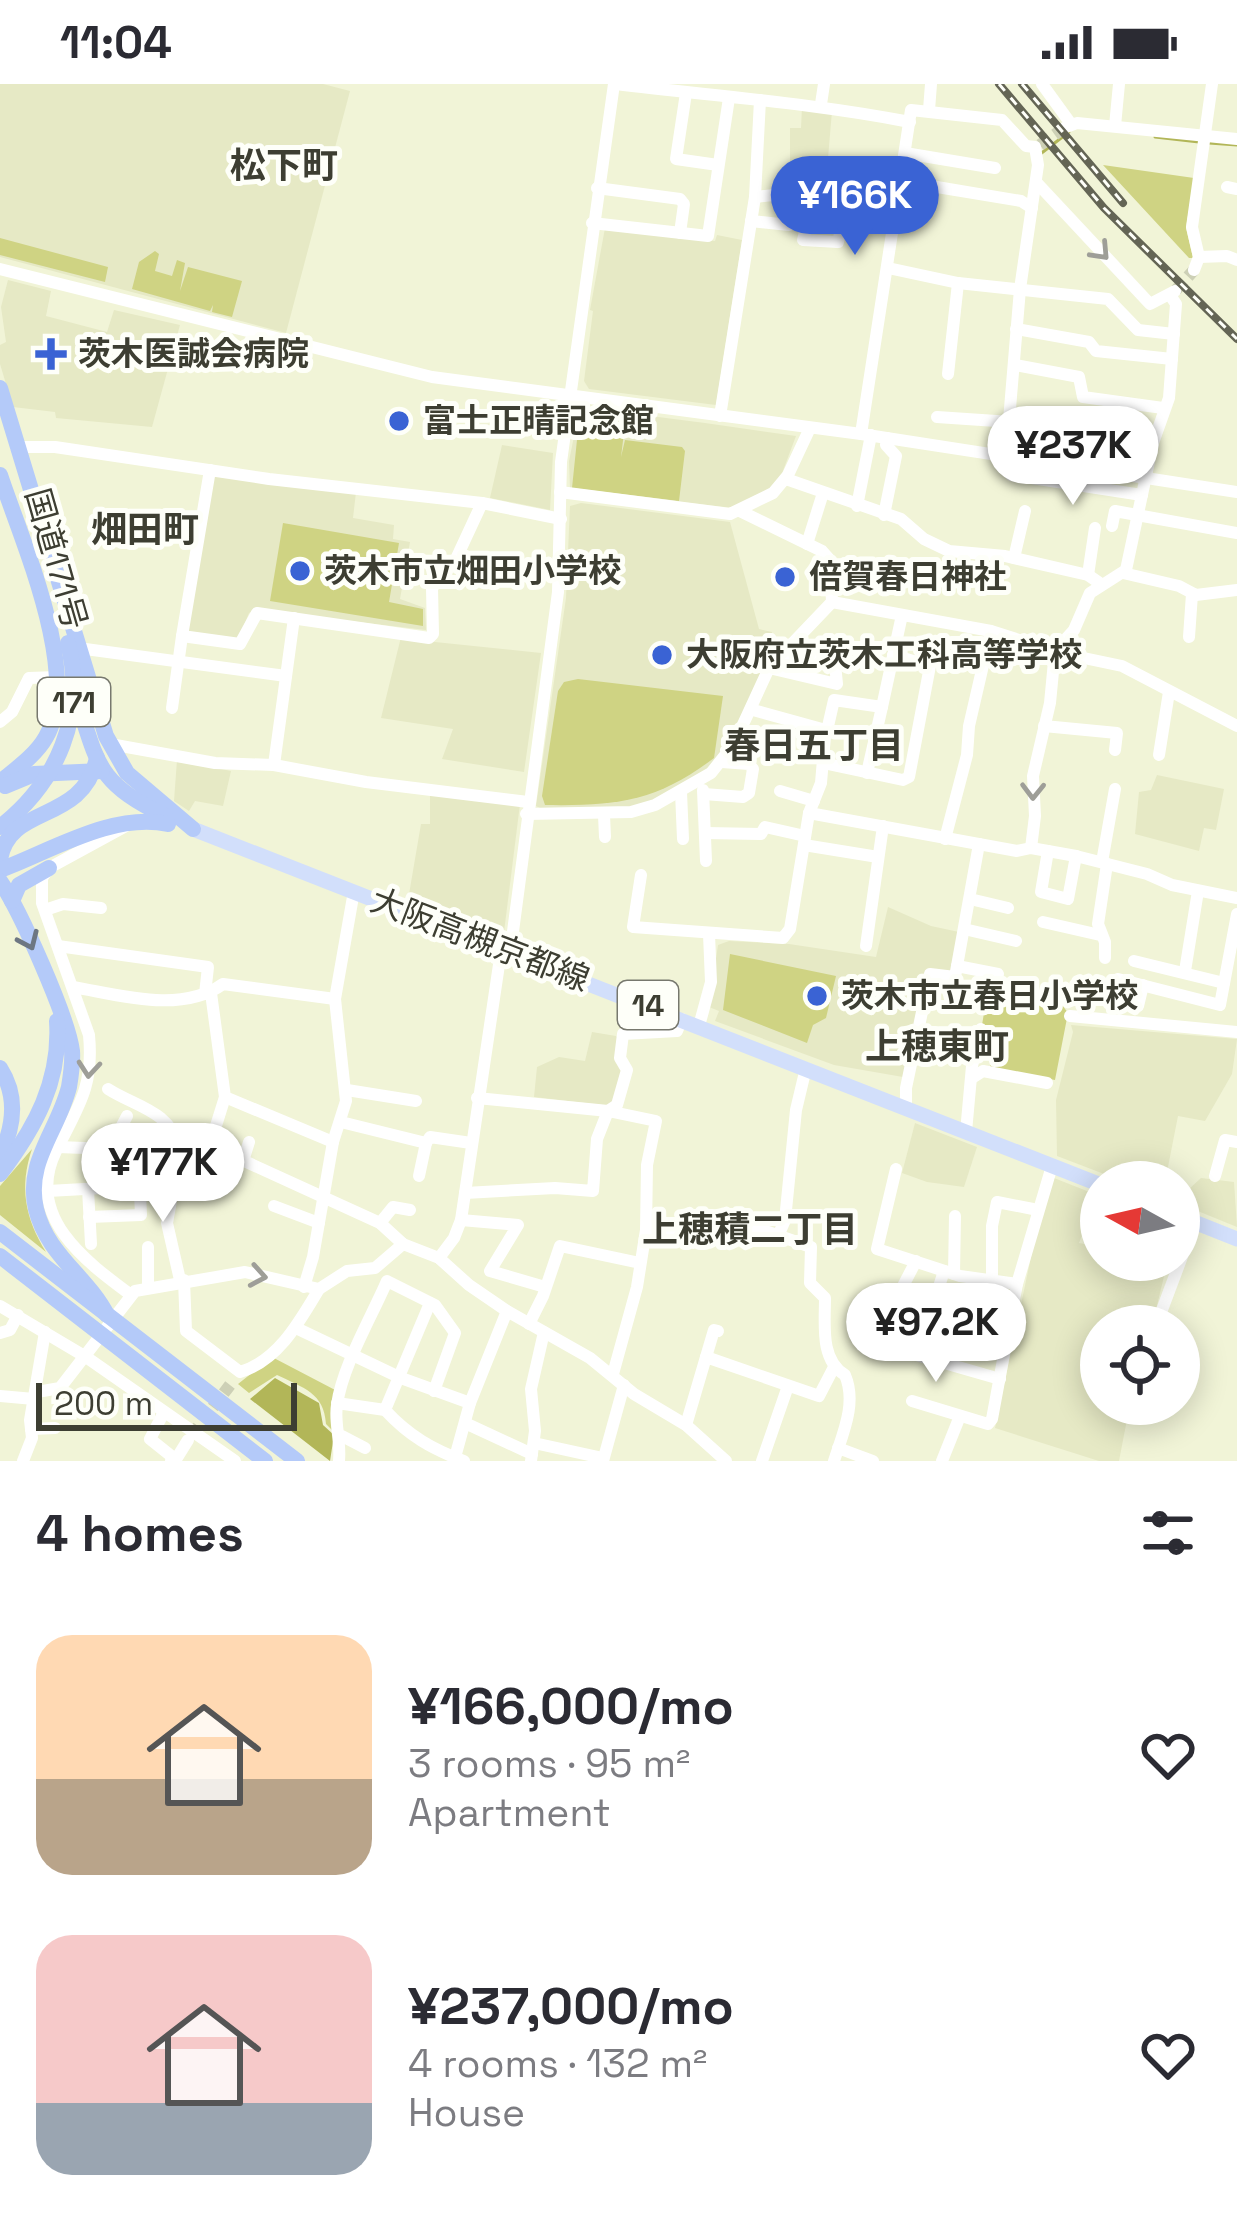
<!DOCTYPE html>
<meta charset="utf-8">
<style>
:root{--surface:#fff;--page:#f7f7f7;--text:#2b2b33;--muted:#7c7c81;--accent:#3a63d4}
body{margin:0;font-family:"Space Grotesk","Noto Sans JP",sans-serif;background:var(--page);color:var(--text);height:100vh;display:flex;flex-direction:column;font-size:45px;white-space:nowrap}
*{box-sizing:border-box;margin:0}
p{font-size:39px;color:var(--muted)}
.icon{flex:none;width:66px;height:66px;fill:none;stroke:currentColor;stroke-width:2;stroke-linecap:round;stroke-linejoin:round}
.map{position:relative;height:1377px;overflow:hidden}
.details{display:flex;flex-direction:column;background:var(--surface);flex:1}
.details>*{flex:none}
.needle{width:78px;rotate:278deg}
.tools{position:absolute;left:1080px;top:1077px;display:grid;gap:24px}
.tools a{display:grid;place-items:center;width:120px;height:120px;border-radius:50%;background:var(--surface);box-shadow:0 6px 30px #0003;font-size:60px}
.scale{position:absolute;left:36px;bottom:30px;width:261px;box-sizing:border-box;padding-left:12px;border:6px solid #3d3e32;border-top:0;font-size:33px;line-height:42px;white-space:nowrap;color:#3d3e32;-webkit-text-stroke:9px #fefff9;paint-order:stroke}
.price{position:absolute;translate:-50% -102px;padding:0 27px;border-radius:42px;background:#fff;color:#222;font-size:39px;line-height:78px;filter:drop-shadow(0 3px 6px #0008)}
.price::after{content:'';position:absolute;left:50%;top:72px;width:36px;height:27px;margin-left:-18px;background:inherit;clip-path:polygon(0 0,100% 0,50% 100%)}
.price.on{background:var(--accent);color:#fff}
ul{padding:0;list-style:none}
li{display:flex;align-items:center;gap:36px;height:300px;padding:0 36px}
li span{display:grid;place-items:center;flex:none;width:336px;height:240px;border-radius:36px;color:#555}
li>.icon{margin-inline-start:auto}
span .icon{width:144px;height:144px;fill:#fffc;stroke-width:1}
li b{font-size:51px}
h2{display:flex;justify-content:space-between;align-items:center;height:144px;padding:0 36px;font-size:51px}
.status{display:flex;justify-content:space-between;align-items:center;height:84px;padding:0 60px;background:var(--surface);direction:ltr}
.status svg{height:33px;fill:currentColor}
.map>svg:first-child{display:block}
.built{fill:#e6e9c5}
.green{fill:#cfd383}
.water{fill:#b2b658}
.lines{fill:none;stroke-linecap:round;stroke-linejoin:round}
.stream{stroke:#b2b658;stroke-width:3}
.minor-tunnel{stroke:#cdd0b6;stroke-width:12;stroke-dasharray:12 6;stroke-linecap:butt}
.minor{stroke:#fff;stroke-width:12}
.major{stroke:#d2dffb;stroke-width:15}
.highway{stroke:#b4caf9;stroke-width:16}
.rail-casing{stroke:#646555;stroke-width:8}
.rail{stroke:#fefff9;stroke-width:3;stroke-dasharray:9;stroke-linecap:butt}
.oneway{stroke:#9e9e98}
.oneway2{stroke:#6d7682}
.poi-dot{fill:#3a63d4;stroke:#fefff9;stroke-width:4.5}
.labels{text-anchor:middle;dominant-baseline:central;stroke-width:10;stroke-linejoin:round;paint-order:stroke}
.shield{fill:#fefff9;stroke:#77786e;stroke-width:3}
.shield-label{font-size:30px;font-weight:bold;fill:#3d3e32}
.poi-label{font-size:33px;font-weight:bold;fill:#3d3e32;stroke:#fefff9;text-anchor:start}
.street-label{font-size:33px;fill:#3d3e32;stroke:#fefff9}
.neighbourhood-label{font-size:36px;font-weight:bold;fill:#3d3e32;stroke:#fefff9}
</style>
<div class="status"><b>11:04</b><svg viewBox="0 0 49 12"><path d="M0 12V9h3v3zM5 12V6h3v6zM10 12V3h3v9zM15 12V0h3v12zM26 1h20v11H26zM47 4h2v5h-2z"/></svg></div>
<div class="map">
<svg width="1237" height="1377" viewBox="0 0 1237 1377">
<rect width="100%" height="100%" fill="#f1f4d7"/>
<g class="built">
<polygon points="0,0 323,0 350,7 286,249 0,173"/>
<polygon points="802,23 832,27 827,86 790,90 790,44 801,44"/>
<polygon points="605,144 715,157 717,151 742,156 716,321 589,305 584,297 593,227 590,226"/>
<polygon points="8,196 51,207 46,232 107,248 114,226 180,241 152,343 56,334 55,328 13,323 0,280 0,261 6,258 1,223"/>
<polygon points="580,323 705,339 796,352 781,392 768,407 733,424 570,405 569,377"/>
<polygon points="502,361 553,369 550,426 490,414"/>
<polygon points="211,391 356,408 353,434 394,441 393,455 410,458 400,515 425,524 426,546 255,526 249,529 238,556 188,549"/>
<polygon points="581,419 730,438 759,545 772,548 766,583 729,663 713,681 655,717 627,725 542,725 536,722 566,514 570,422"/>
<polygon points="414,551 435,558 541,569 524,688 442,675 453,645 381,634 401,553"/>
<polygon points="177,676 231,687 223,722 195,717 189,727 174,717"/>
<polygon points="1157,691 1224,705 1216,746 1204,744 1199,767 1135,750 1139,708 1151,706"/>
<polygon points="430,709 520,720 504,848 499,851 408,816 421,740 430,740"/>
<polygon points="888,823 931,842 959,848 951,889 928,885 903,993 834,981 715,937 719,927 709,923 718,861 729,857 789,860 876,873"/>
<polygon points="1071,941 1237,955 1232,990 1205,1037 1178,1032 1165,1098 1125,1098 1057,1072 1056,1016 1073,948"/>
<polygon points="592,948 616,952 619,956 624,987 611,1022 534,1013 537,983 559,973 585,977"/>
<polygon points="915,1039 977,1063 964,1103 927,1098 902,1089"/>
<polygon points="1054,1094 1097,1111 1079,1159 1101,1163 1101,1176 1168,1176 1152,1242 1101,1242 1101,1320 1130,1320 1119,1377 1099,1377 995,1344 1043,1116"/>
<polygon points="1201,1094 1234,1098 1237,1143 1183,1121 1187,1107"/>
</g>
<g class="green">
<polygon points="1103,81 1194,94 1186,144 1193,174 1189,174"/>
<polygon points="0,154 108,183 105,198 0,171"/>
<polygon points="155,167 159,170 155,187 172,192 177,176 185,179 180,207 188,183 242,197 232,233 212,228 213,221 210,227 132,205 139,178"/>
<polygon points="584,325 626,332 621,373 625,356 682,363 685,367 679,417 572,404 580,327"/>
<polygon points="283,439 399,459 389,518 423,525 423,542 270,517"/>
<path d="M578 595 723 612 714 674C656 718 616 722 545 721L542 712 558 607 564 598Z"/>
<polygon points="730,870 836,892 826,934 813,941 807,959 723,926"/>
<polygon points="988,905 1060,918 1068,929 1055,996 990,984 995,945 982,941"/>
<path d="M32 1065C19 1103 25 1134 46 1168L0 1131V1102Z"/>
<path d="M272 1273 337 1307C330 1332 339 1352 335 1377L337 1351 326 1340C324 1309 304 1304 277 1291L249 1309 238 1300Z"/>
</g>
<polygon class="water" points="275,1294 319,1319 323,1341 334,1351 330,1377 250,1315"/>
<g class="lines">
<g class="stream">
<polyline points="1155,53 1199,58"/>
<polyline points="1209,59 1237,61"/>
<polyline points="1039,71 1069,48"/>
</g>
<g class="minor-tunnel">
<polyline points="1040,61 1064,44"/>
<polyline points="1176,206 1194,186"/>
<polyline points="191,1352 230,1301"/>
</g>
<g class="minor">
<path d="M616 0C714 12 812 19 910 38"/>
<polyline points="1042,0 1071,40"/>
<polyline points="686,9 676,75 718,81"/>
<polyline points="821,20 824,0"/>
<polyline points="929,26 931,0"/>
<polyline points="1115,42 1119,0"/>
<polyline points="1064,44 1077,39 1237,55"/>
<polyline points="905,69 995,84"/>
<polyline points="901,97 1021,117 1032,124"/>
<polyline points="1037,99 1150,220 1175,207"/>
<polyline points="1227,103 1237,105"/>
<polyline points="597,104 680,115 684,120 680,149"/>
<polyline points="755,113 837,104 848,116 898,128"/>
<polyline points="845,130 810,128 803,156 838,158 848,116"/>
<polyline points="751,137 789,141"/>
<polyline points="592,139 708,152 729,14"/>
<polyline points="1199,173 1227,172 1237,176"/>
<polyline points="888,184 958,199 1108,215 1138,246 1174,250"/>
<polyline points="0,185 432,293 861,350 1237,408"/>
<polyline points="1194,186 1199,173 1192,143 1212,0"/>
<polyline points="1016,245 1089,258 1096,267 1172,275"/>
<polyline points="1015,281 1079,293 1083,313 1163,324"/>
<polyline points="948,290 958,199"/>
<polyline points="720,332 755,113 760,16"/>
<polyline points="937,333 1011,338"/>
<polyline points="861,350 911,26 1002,36 1026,62 1035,63 1038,81 1020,205 1006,372"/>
<polyline points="16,363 55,363 269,395 482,419 561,435"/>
<polyline points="210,386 182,552 240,560 257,529 429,554 433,550 432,504 456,475 482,419"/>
<polyline points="1011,391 1142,411"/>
<polyline points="786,395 901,435 924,455 949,467 1005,472 1088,491 1101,500"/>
<polyline points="560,408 730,430 773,409 788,391 810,344"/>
<polyline points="857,422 871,351"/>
<polyline points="884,431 896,372 886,361 887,354"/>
<polyline points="1112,442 1115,427 1237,449"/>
<polyline points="807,460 823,409"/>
<polyline points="1014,474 1025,427"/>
<polyline points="1123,489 1179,502 1196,511 1237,506"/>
<polyline points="1088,491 1095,444"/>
<polyline points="832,518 991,547 1060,569 1122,582 1237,642"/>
<polyline points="1189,553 1192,510"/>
<polyline points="78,564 286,592"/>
<polyline points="769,584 837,600 835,580 784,569"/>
<polyline points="172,624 182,552"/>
<polyline points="0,638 12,628 29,594 57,593"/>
<polyline points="1044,642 1117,649 1115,666"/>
<polyline points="826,651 834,616 882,623 902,531"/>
<polyline points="110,660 215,679 274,681 294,534"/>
<polyline points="1159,671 1169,608"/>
<polyline points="823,679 903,696 909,693 930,582 893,571"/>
<polyline points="274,681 366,698 528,718"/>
<polyline points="867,689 882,623"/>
<polyline points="703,706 706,777"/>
<polyline points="780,707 814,717"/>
<polyline points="681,708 683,755"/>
<polyline points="704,710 743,713 749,709 753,685 749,680 722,678"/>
<polyline points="809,729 1017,767 1031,764 1076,772 1147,790 1172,801 1237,814"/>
<polyline points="526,730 631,728 655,721 711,689 734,660 769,584 832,518 830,476 822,467 740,427"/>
<polyline points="604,731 605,753"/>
<path d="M126 742 49 784 42 794V819L89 951C94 1003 78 1023 56 1067 24 1132 85 1177 131 1211"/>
<polyline points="705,749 761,750 765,743 805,752"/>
<polyline points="945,755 967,671 969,642 991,547"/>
<polyline points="804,761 878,773"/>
<polyline points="1031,764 1035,732 1033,692 1050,619 1055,567 1074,546 1090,509 1126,486 1153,359 1169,314 1176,220 1170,211"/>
<polyline points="1048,767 1041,808 1068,815 1076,772"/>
<polyline points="1102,778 1115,705"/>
<polyline points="641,791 633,843 783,854 790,845 809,729 821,699 825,652 822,645 753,626"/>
<polyline points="970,815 1008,824"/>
<polyline points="45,826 63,820 101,824"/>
<polyline points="1043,838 1100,851"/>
<polyline points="964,845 1016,857"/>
<polyline points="58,862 208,883 205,910"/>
<polyline points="866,862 883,742"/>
<polyline points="1105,874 1105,858 1098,840 1107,780"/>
<polyline points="1134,877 1224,899"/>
<polyline points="957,882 998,890"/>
<polyline points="1185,887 1198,807"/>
<polyline points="1118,895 1220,921 1237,830"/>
<path d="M73 903C120 911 181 930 223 900L335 915"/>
<polyline points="211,909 225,1013 333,1058"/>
<polyline points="1119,917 1138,922 1143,901"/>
<polyline points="1070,932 1237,948"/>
<polyline points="699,942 711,898 709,850"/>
<polyline points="972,994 983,987 1047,999"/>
<path d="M108 1005C136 1023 169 1026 179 1063"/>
<polyline points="347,1006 416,1017"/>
<polyline points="906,1024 906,1004 930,890 955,893 979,760"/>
<polyline points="608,1027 656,1037 647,1081 646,1146"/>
<polyline points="608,1027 617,1021 627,986 620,974 623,950 677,947 682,935"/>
<polyline points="341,1038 426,1059 430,1053 471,1059"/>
<polyline points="966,1048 972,982 981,945"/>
<polyline points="58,1063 163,1067 181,1062 220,1066 380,1139 403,1160 439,1174 469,1201 507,1227 590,1274 634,1310 686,1341 726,1377"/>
<polyline points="209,1064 225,1013"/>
<polyline points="109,1066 127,1032"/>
<polyline points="243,1077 249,1058"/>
<polyline points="896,1085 877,1165 960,1192 1017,1200"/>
<polyline points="419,1092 426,1059"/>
<polyline points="1215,1092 1225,1056 1237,1058"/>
<polyline points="88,1105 91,1160"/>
<polyline points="48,1107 139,1102"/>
<polyline points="465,1109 555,1104 593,1107 597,1055 608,1027 477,1014"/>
<polyline points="274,1122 319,1139"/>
<polyline points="89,1133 141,1131 138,1064"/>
<polyline points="461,1136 518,1141 490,1187 545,1203"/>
<polyline points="380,1139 393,1123 410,1126"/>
<polyline points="778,1152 785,1136 796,1026 806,984"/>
<polyline points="439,1174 454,1154 461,1136 500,874 512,855 558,508 561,378 614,0"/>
<polyline points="916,1177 902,1204 885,1262 1000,1295"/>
<polyline points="954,1190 955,1132"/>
<polyline points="180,1196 167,1139 181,1062"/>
<path d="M184 1196 186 1247 240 1288C278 1277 300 1237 319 1205"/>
<polyline points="992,1196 992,1142 997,1118 1038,1126"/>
<polyline points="148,1203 148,1163"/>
<polyline points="304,1203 313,1173 333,1058 346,1017 335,915 354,807"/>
<polyline points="0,1222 86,1273 235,1377"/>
<polyline points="529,1240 543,1212 560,1162 640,1179"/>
<polyline points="1156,1242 1195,1138"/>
<polyline points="296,1244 401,1294 470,1319"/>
<polyline points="0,1249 10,1246 18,1231"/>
<polyline points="917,1271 944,1187"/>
<polyline points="706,1273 714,1246 718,1247"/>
<path d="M613 1290 637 1203 646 1146 733 1143 768 1148 811 1163 810 1199 825 1214C825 1241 820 1276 845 1291 857 1319 843 1349 834 1377"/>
<polyline points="37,1308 60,1304 135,1207 245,1188 319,1205 347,1187 375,1184 403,1160"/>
<polyline points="0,1312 34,1315"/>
<polyline points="912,1317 988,1340 992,1335 1017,1200 1052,1082"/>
<polyline points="337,1319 385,1326 430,1219"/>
<path d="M385 1326C409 1352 432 1365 464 1377"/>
<polyline points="164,1328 150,1355 175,1375 171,1377"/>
<polyline points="465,1339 532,1370"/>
<polyline points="686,1341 706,1273 819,1312 833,1285"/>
<polyline points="31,1345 55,1344"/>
<polyline points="342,1352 365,1364"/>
<polyline points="534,1359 603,1374"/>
<polyline points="838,1364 873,1377"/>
<polyline points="23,1377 32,1354 30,1336 45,1248"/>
<polyline points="175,1377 188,1356"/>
<path d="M339 1377C341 1355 334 1338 337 1321 342 1283 371 1234 387 1197L435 1221 455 1249 434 1307"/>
<polyline points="454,1377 470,1319 507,1227"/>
<polyline points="531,1377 535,1347 531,1305 544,1248"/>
<polyline points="603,1377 624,1301"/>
<polyline points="762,1377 788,1302"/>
<polyline points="942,1377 960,1332"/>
</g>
<g class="major">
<polyline points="193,745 1101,1101"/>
<polyline points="1179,1132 1237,1155"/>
</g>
<g class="highway">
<polyline points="0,304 106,652 127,689 193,745"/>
<path d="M0 391C21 455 82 590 46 653 36 671 16 685 0 698"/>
<path d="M77 616C99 683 97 698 165 732"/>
<polyline points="5,702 34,690 102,687"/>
<path d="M0 743C58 698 86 631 68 559"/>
<path d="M0 775C10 719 82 741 97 674"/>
<path d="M0 786C51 767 113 728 168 740"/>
<path d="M0 797C20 826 68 934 72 967 73 979 71 991 69 1003 58 1047 25 1078 36 1125 47 1171 87 1192 107 1231"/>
<polyline points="12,817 19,801 49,784"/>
<path d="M0 984C18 1012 14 1043 0 1072"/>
<path d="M0 1090C35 1044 61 997 57 937"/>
<polyline points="0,1148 297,1377"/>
<polyline points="0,1172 265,1377"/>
</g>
<defs>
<g id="rail">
<polyline points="999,0 1104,124 1237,255"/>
<polyline points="1022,0 1123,119"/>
</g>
</defs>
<use href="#rail" class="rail-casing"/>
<use href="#rail" class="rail"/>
</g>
<defs><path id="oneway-chevron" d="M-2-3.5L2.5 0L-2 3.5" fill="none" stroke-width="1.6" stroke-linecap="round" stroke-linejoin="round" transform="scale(3)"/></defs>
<g class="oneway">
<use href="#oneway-chevron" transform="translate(1101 168) rotate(47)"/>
<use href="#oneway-chevron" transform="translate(1033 707) rotate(91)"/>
<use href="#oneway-chevron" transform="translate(89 985) rotate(95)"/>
<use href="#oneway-chevron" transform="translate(258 1192) rotate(10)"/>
</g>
<use class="oneway2" href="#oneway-chevron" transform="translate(29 857) rotate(66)"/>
<g class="poi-dot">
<path d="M45 252h12v12h12v12h-12v12h-12v-12h-12v-12h12z"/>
<circle cx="399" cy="337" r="12"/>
<circle cx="300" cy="487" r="12"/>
<circle cx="785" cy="493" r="12"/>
<circle cx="662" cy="571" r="12"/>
<circle cx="817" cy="912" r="12"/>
</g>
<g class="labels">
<g class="shield">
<rect x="38" y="594" width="72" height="48" rx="9"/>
<rect x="618" y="897" width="60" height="48" rx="9"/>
</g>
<g class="shield-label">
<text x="74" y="618">171</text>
<text x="648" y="921">14</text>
</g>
<g class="poi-label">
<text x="78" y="270">茨木医誠会病院</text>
<text x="423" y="337">富士正晴記念館</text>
<text x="324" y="487">茨木市立畑田小学校</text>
<text x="809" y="493">倍賀春日神社</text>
<text x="686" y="571">大阪府立茨木工科高等学校</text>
<text x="841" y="912">茨木市立春日小学校</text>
</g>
<g class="street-label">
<text transform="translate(56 475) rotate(74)">国道171号</text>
<text transform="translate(480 856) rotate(21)">大阪高槻京都線</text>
</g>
<g class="neighbourhood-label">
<text x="284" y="82">松下町</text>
<text x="145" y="446">畑田町</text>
<text x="814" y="662">春日五丁目</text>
<text x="937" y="963">上穂東町</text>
<text x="750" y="1146">上穂積二丁目</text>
</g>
</g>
</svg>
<div class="tools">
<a><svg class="needle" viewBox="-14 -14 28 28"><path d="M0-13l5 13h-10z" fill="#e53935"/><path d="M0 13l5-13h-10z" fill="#7c7c81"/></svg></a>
<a><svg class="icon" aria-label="locate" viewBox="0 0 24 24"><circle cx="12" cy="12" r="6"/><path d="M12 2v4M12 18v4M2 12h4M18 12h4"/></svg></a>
</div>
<div class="scale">200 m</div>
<b class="price on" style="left:855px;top:174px">¥166K</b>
<b class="price" style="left:1073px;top:424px">¥237K</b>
<b class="price" style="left:163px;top:1141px">¥177K</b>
<b class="price" style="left:936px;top:1301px">¥97.2K</b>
</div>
<section class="details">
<h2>4 homes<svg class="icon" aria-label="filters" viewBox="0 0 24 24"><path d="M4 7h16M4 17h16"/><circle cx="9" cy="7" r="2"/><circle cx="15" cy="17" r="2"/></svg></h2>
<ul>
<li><span style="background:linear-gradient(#ffd9b3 60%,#b9a48a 0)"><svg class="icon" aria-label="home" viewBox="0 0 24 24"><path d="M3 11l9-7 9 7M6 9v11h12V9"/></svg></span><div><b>¥166,000/mo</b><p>3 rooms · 95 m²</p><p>Apartment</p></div><svg class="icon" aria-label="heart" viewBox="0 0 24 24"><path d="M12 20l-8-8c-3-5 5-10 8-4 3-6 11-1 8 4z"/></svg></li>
<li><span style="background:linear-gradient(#f6c9c9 70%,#9aa5b1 0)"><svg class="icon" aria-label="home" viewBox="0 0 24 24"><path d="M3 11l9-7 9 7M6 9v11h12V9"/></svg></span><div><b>¥237,000/mo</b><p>4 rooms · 132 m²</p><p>House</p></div><svg class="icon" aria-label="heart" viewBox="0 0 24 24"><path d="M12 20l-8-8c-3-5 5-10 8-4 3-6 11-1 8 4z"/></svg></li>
</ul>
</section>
